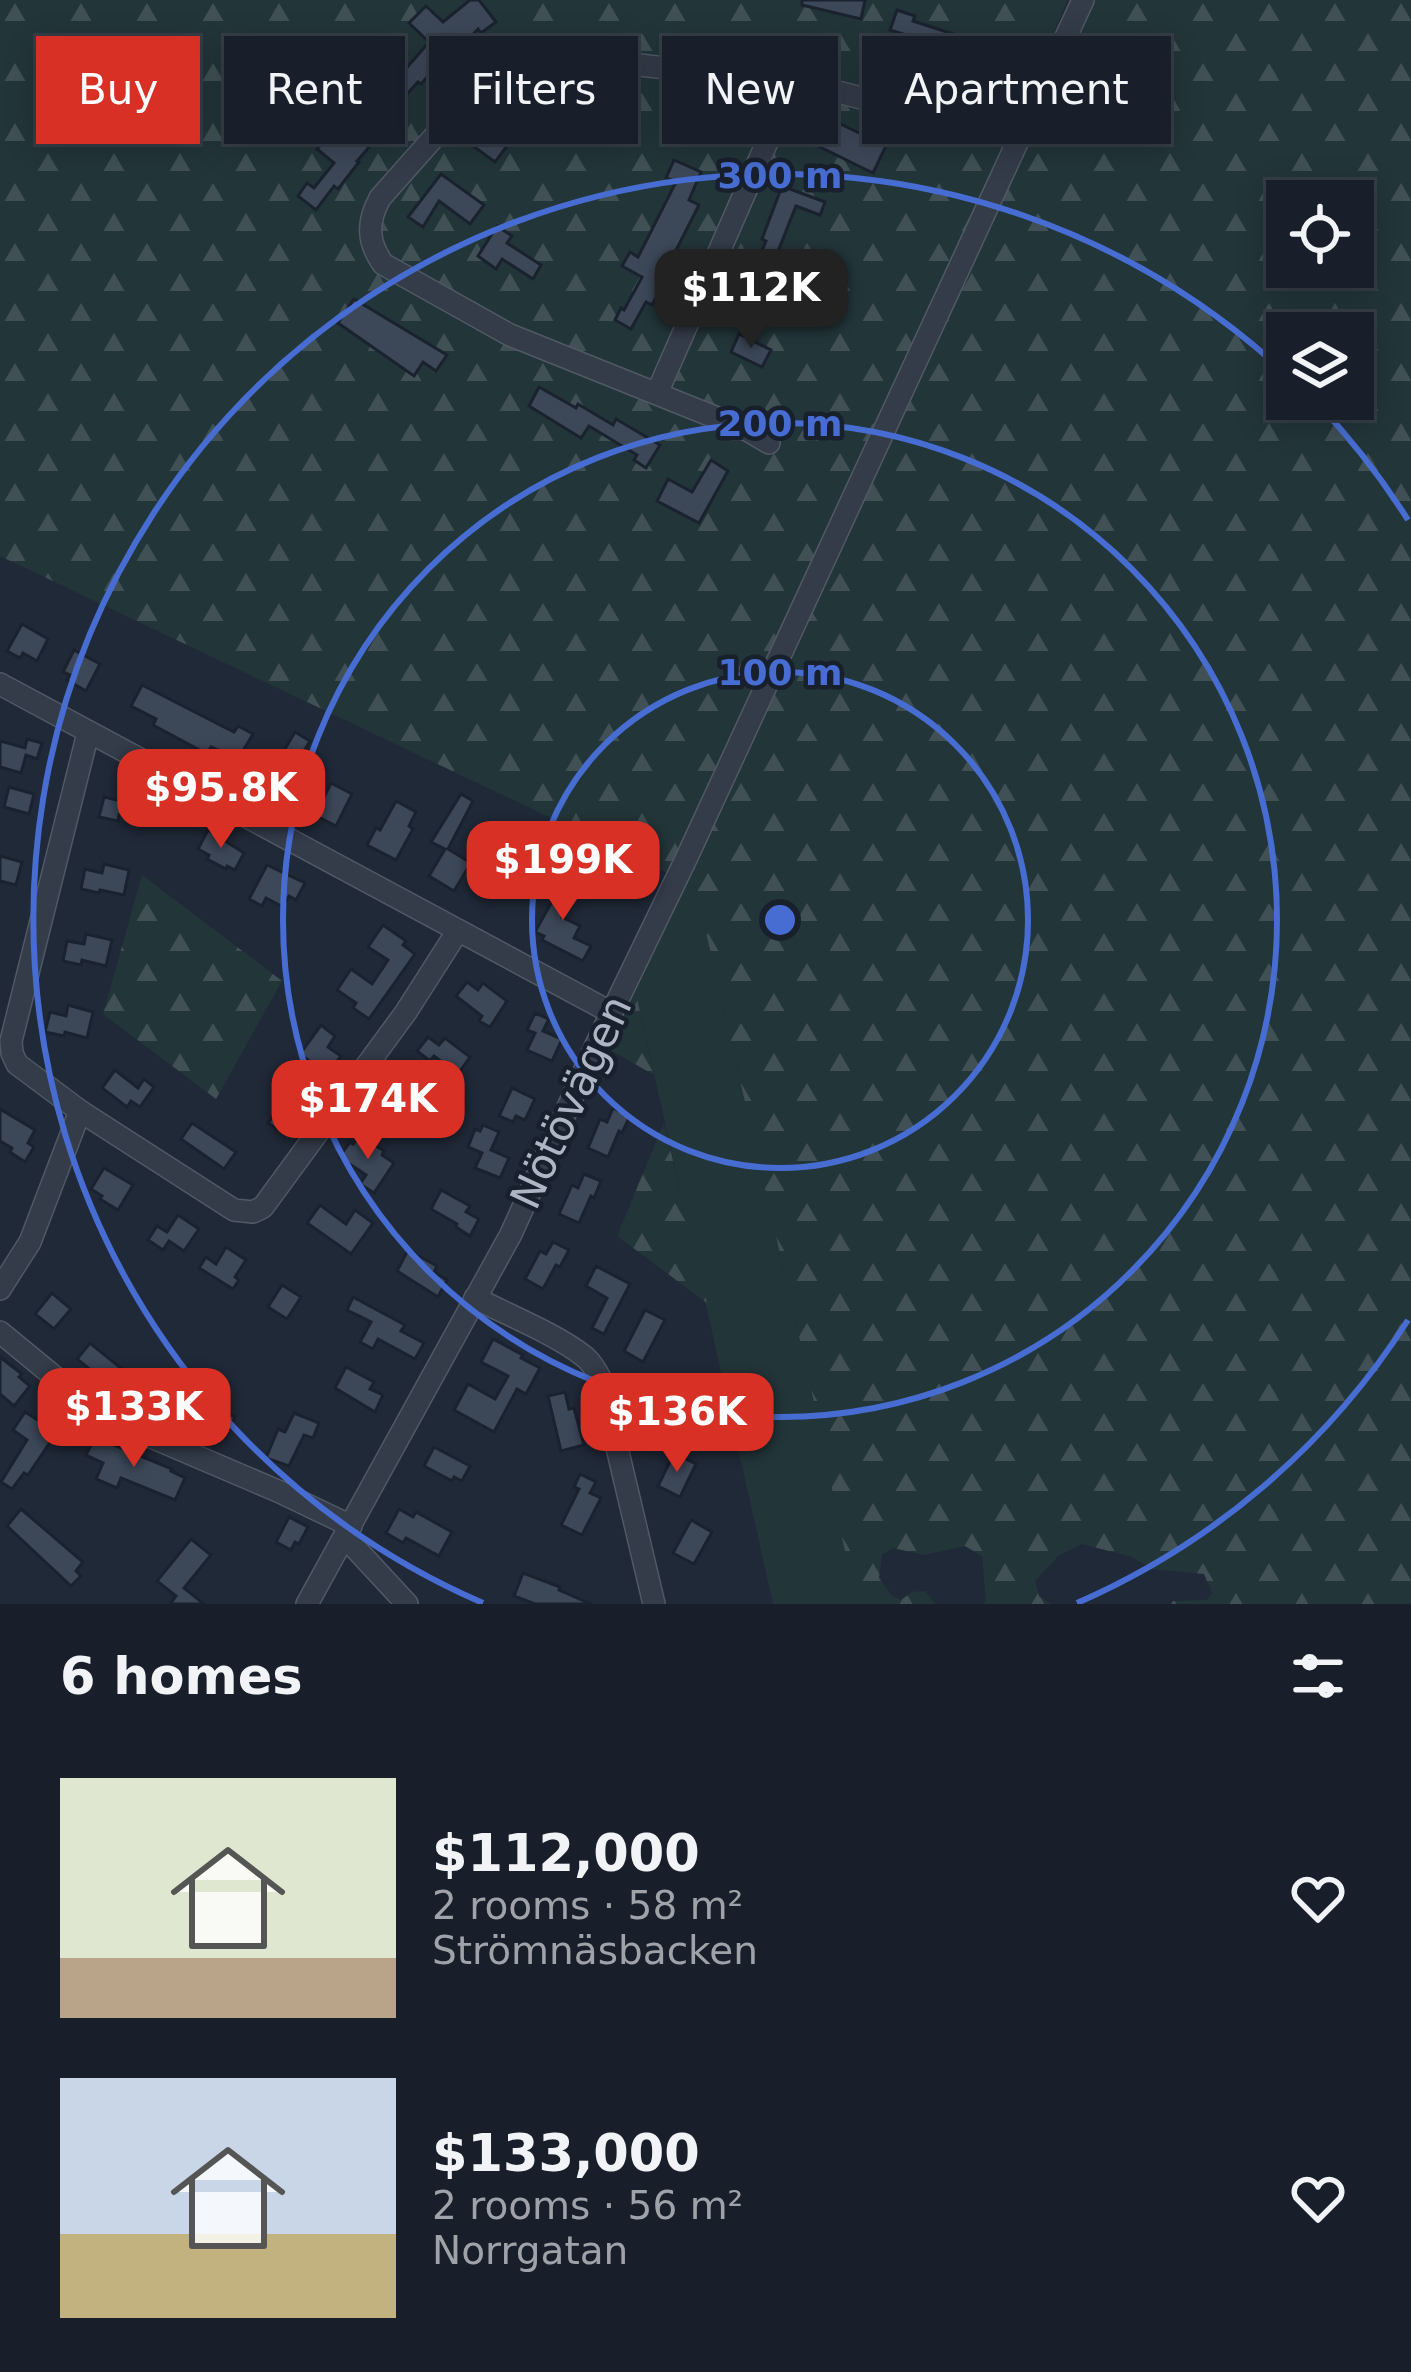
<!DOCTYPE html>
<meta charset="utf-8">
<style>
:root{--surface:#181f2a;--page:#252c36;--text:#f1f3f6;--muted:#9fa2a8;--line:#363d47;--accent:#d93025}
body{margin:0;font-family:"DejaVu Sans",sans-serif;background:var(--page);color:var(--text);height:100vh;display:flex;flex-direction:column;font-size:45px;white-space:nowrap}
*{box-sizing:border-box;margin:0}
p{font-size:39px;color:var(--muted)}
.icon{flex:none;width:66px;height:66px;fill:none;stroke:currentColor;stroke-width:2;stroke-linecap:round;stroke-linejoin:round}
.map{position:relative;height:1604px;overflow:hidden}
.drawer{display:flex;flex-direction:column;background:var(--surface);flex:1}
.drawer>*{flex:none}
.banner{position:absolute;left:36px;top:36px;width:1341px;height:108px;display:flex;gap:24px}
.buttons{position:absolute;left:1266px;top:180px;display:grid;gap:24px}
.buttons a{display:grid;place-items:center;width:108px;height:108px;border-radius:0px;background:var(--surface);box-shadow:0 6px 30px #0003,0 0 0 3px var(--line);font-size:60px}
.price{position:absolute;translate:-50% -102px;padding:0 27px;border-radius:24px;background:var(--accent);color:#fff;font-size:39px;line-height:78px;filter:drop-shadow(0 3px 6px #0008)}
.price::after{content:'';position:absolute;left:50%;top:72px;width:36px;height:27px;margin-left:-18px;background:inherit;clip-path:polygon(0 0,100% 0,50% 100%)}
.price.selected{background:#222;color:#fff}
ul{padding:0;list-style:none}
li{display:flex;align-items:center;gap:36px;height:300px;padding:0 60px}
li span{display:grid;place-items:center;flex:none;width:336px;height:240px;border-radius:0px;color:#555}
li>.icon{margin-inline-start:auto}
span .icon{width:144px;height:144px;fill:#fffc;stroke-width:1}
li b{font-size:51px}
h2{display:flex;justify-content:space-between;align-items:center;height:144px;padding:0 60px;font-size:51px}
.tag{padding:0 42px;border-radius:0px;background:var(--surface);box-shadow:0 6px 30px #0003,0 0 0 3px var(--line);font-size:42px;line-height:108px}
.tag.selected{background:var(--accent);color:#fff}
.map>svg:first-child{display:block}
.green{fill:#223539}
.forest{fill:url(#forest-firs);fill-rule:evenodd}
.building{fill:#3c4758;stroke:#1b222f;stroke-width:3}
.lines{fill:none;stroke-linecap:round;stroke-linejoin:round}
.minor-casing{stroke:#515866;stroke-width:24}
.minor{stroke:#343b49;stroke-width:21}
.ring{fill:none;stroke:#486dd2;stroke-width:6}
.labels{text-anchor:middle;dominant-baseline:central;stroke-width:9;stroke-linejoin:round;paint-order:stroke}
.street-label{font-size:42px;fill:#aeb5c5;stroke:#19202d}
.centre{fill:#486dd2;stroke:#19202d;stroke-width:6}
.ring-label{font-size:36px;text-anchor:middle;font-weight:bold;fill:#486dd2;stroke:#19202d;stroke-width:9;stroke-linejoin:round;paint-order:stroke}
</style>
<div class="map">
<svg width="1411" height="1604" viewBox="0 0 1411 1604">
<defs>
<pattern id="forest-firs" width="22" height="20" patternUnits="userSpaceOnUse" patternTransform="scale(3)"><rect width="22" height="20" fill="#223539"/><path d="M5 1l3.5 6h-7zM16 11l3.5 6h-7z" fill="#405054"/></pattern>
</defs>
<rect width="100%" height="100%" fill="#202938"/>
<polygon class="green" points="689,859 810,1384 856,1604 773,1604 631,971"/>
<g class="forest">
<polygon points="0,0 1067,0 1015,136 914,340 671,875 0,556"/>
<path d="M1094 0H1411V1604H1171L1173 1601 1207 1600 1212 1593 1204 1574 1152 1569 1132 1557 1082 1544 1059 1555 1035 1581 1039 1596 1051 1604H983L986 1600 982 1556 965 1546 924 1555 893 1548 882 1555 879 1578 892 1596 901 1600 912 1592 925 1591 935 1604H856L810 1384 689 859ZM1287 201H1353V267H1287ZM1287 333H1353V399H1287Z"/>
<polygon points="142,875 282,981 216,1099 103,1014"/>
<polygon points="631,971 654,1075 595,1041"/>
<polygon points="664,1123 707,1303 617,1236"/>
</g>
<g class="building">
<polygon points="470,0 479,0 496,22 481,33 478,29 441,68 438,65 421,84 418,82 385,118 391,122 357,161 359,162 338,189 334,186 316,210 298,196 307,183 314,188 334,163 317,149 327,137 335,143 379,99 374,94 386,81 391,86 429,42 409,23 426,6 443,22"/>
<polygon points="802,0 865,0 861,19 802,5"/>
<polygon points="897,10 915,16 913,21 953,34 948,48 890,30"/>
<polygon points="523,103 544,117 535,131 524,124 495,162 473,146 497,114 509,123"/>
<polygon points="672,103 708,109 705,129 669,123"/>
<polygon points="828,118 886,146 873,173 816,145"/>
<polygon points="674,160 701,172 689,200 699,205 665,272 669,274 652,305 646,302 631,329 615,320 621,308 624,310 642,277 622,266 630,252 638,257 676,182 666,178"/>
<polygon points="441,174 484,205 470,224 439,201 423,227 408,217"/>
<polygon points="782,186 825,202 820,215 796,206 773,264 800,275 793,294 768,283 762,298 745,291 766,241 762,239"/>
<polygon points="497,226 512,236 507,243 541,265 533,279 502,259 496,269 478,256"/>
<polygon points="354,299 447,355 436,371 423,362 414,376 338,323"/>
<polygon points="739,334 771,350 762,367 731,352"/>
<polygon points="539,387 576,408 578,404 613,425 616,419 660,445 646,468 634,460 637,455 589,426 581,438 529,406"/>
<polygon points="711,460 728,471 699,523 657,501 668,479 692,492"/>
<polygon points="22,624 48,639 37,661 23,653 20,658 7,651"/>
<polygon points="74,650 100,664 86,691 67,680 70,675 63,672"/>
<polygon points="142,685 234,732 238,726 253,734 238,759 211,747 207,754 153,725 156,719 131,706"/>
<polygon points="295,732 310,741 297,763 301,765 282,798 259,785 278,752 282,754"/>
<polygon points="27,739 42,743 37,759 26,755 21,773 0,767 0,741 25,748"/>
<polygon points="331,783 352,794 336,826 315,815"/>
<polygon points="9,787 34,794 29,814 4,807"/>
<polygon points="123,790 149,796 144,820 119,815 118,821 99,817 104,797 121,801"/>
<polygon points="461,794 473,801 448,849 471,863 454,891 429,876 445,849 431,842"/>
<polygon points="396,801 416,812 409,826 413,829 396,860 367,845 376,828 380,830"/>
<polygon points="208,830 244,853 235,870 227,866 226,869 207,859 209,855 198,849"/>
<polygon points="0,856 22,862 16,885 0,881"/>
<polygon points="104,864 129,870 124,895 100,890 99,893 81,889 85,869 102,873"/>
<polygon points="267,865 305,883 296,900 289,896 283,907 266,898 262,906 249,899"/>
<polygon points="566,876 581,884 562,917 580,926 574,938 591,946 583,961 542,940 544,936 535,932"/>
<polygon points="383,925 406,941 403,945 415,954 369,1019 353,1008 356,1003 337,990 351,969 372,984 388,960 368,947"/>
<polygon points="86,934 112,940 106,966 82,960 81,965 63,961 67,941 84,944"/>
<polygon points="467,982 478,990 483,983 507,1001 490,1027 479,1021 482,1016 456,996"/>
<polygon points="68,1005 93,1012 87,1038 65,1032 64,1036 45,1032 50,1012 66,1016"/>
<polygon points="535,1013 549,1019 543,1031 562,1039 552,1061 527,1050 535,1033 527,1030"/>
<polygon points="321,1025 335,1036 328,1047 341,1056 323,1081 307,1070 312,1063 300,1054"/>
<polygon points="428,1037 439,1045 445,1038 470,1057 458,1074 434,1056 430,1061 417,1051"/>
<polygon points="115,1070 138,1088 144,1079 154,1087 140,1107 131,1101 127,1107 102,1088"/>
<polygon points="395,1081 432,1109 419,1128 399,1115 396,1119 378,1107"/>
<polygon points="512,1088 535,1099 525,1120 516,1116 513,1122 499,1116"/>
<polygon points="288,1096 303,1107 284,1134 268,1123"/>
<polygon points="613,1108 630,1116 622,1133 619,1131 608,1157 588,1148 600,1119 607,1122"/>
<polygon points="0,1109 35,1130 28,1143 34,1147 25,1162 10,1152 12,1148 0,1141"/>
<polygon points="192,1123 236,1152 224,1169 181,1139"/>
<polygon points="483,1125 499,1132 491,1150 509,1158 500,1178 475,1168 482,1153 468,1147 475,1129 480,1131"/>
<polygon points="360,1136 384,1151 382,1155 394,1163 374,1193 360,1184 366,1175 339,1157 350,1142 353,1144"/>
<polygon points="104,1168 133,1185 118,1210 100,1199 102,1196 91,1189"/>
<polygon points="584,1174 601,1181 594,1198 591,1196 579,1223 559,1214 572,1185 578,1188"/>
<polygon points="441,1190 470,1206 466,1212 479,1219 470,1236 456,1227 457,1224 431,1209"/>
<polygon points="320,1205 346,1224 355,1210 373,1223 351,1254 307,1223"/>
<polygon points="178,1215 199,1229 184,1251 169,1241 163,1250 148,1240 157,1226 167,1232"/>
<polygon points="553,1242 569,1250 560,1267 556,1265 543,1289 525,1279 540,1251 546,1254"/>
<polygon points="226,1247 246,1260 235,1277 239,1280 233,1289 199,1268 206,1257 216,1264"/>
<polygon points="408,1250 437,1266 434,1272 447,1280 438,1297 397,1271"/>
<polygon points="596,1266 630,1284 604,1334 592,1328 607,1298 586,1286"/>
<polygon points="282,1285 301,1297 287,1319 268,1307"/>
<polygon points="52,1293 71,1309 54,1329 35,1314"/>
<polygon points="353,1297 405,1325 401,1331 424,1343 415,1359 378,1339 373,1349 360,1342 371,1322 347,1310"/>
<polygon points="645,1310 665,1320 643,1362 624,1351"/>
<polygon points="493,1339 523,1355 521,1358 540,1368 526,1394 517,1389 494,1432 454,1410 468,1384 495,1399 508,1376 481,1362"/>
<polygon points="90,1343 133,1378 135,1373 181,1391 173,1413 107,1386 105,1388 95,1380 98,1376 77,1359"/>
<polygon points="0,1357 22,1374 19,1377 30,1386 14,1406 0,1394"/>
<polygon points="346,1367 374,1382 370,1389 383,1395 375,1412 335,1388"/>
<polygon points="659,1389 678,1399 660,1433 641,1423"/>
<polygon points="565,1392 569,1409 574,1408 584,1445 561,1451 548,1396"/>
<polygon points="210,1405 235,1417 225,1438 199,1427"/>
<polygon points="25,1412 57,1432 28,1475 24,1473 12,1489 1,1482 27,1440 13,1430"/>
<polygon points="294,1413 319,1423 313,1438 304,1435 289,1466 266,1458 278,1429 285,1432"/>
<polygon points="95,1437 172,1469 171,1471 185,1478 175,1500 121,1478 117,1488 96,1479 103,1463 86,1455"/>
<polygon points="434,1447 470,1466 462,1481 454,1477 452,1481 424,1466"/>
<polygon points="674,1453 696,1464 680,1497 658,1486"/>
<polygon points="580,1474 596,1482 590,1493 601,1498 582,1535 561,1525 579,1489 574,1487"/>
<polygon points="21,1509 83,1562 76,1571 81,1576 71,1586 7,1526"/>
<polygon points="399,1509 413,1517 416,1512 452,1532 439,1556 406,1538 403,1543 386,1533"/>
<polygon points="289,1517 308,1527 299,1544 295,1542 291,1550 276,1542"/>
<polygon points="691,1520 712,1532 694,1564 673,1553"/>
<polygon points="191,1539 211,1555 184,1588 204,1604 170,1604 176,1596 157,1581"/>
<polygon points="523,1573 560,1587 559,1590 591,1604 535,1604 514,1596"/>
</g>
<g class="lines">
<defs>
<g id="minor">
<polyline points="657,393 793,83"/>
<path d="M769 443 747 430 510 335 383 264C367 241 367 222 380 198L482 83 514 64 545 58 597 60 811 85 1019 139"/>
<polyline points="0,684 612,1013"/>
<polyline points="80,1111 234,1210 253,1212 263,1207 406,1012 457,932"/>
<polyline points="0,1289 30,1242 80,1111 17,1064 12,1053 11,1041 88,733"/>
<path d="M475 1298C508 1315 556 1334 585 1357 592 1363 597 1372 601 1380L654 1604"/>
<polyline points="0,1332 102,1416 280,1492 351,1526"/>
<polyline points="345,1537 407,1604"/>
<polyline points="307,1604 511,1234 595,1047 687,857 1083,0"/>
</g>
</defs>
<use href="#minor" class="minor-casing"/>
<use href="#minor" class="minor"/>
</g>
<g class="ring">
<circle cx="780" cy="920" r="248"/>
<circle cx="780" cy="920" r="497"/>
<path d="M1408 1320A745 745 0 0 1 1077 1603M483 1603A745 745 0 1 1 1283 371M1316 402A745 745 0 0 1 1408 520"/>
</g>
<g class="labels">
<g class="street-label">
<text transform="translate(571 1102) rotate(-65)">Nötövägen</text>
</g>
</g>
<circle cx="780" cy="920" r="18" class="centre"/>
<g class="ring-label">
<text x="780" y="188">300 m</text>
<text x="780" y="436">200 m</text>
<text x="780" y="685">100 m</text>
</g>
</svg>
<div class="buttons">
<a><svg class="icon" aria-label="locate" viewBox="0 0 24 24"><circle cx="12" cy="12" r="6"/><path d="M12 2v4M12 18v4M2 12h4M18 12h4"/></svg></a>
<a><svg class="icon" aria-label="layers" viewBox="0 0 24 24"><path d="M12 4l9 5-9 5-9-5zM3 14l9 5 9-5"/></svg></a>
</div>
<b class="price selected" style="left:751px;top:351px">$112K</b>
<b class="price" style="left:221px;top:851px">$95.8K</b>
<b class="price" style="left:563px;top:923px">$199K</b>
<b class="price" style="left:368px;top:1162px">$174K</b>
<b class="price" style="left:134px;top:1470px">$133K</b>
<b class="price" style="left:677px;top:1475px">$136K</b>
<div class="banner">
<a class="tag selected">Buy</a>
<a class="tag">Rent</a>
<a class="tag">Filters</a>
<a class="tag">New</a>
<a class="tag">Apartment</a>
</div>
</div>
<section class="drawer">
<h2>6 homes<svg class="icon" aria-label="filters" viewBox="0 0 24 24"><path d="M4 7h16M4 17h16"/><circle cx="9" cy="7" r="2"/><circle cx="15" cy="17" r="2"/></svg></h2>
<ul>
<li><span style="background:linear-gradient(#dfe7d0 75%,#b9a48a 0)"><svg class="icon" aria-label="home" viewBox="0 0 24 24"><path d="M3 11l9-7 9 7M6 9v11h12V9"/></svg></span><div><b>$112,000</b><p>2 rooms · 58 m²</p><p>Strömnäsbacken</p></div><svg class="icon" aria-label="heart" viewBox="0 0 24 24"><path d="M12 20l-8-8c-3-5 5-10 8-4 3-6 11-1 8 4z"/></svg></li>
<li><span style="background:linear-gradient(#c9d6e8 65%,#c2b280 0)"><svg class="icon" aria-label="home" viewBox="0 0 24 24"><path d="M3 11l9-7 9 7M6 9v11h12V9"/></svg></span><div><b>$133,000</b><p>2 rooms · 56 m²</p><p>Norrgatan</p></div><svg class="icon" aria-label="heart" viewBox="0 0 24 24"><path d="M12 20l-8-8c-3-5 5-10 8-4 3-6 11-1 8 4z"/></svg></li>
</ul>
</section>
